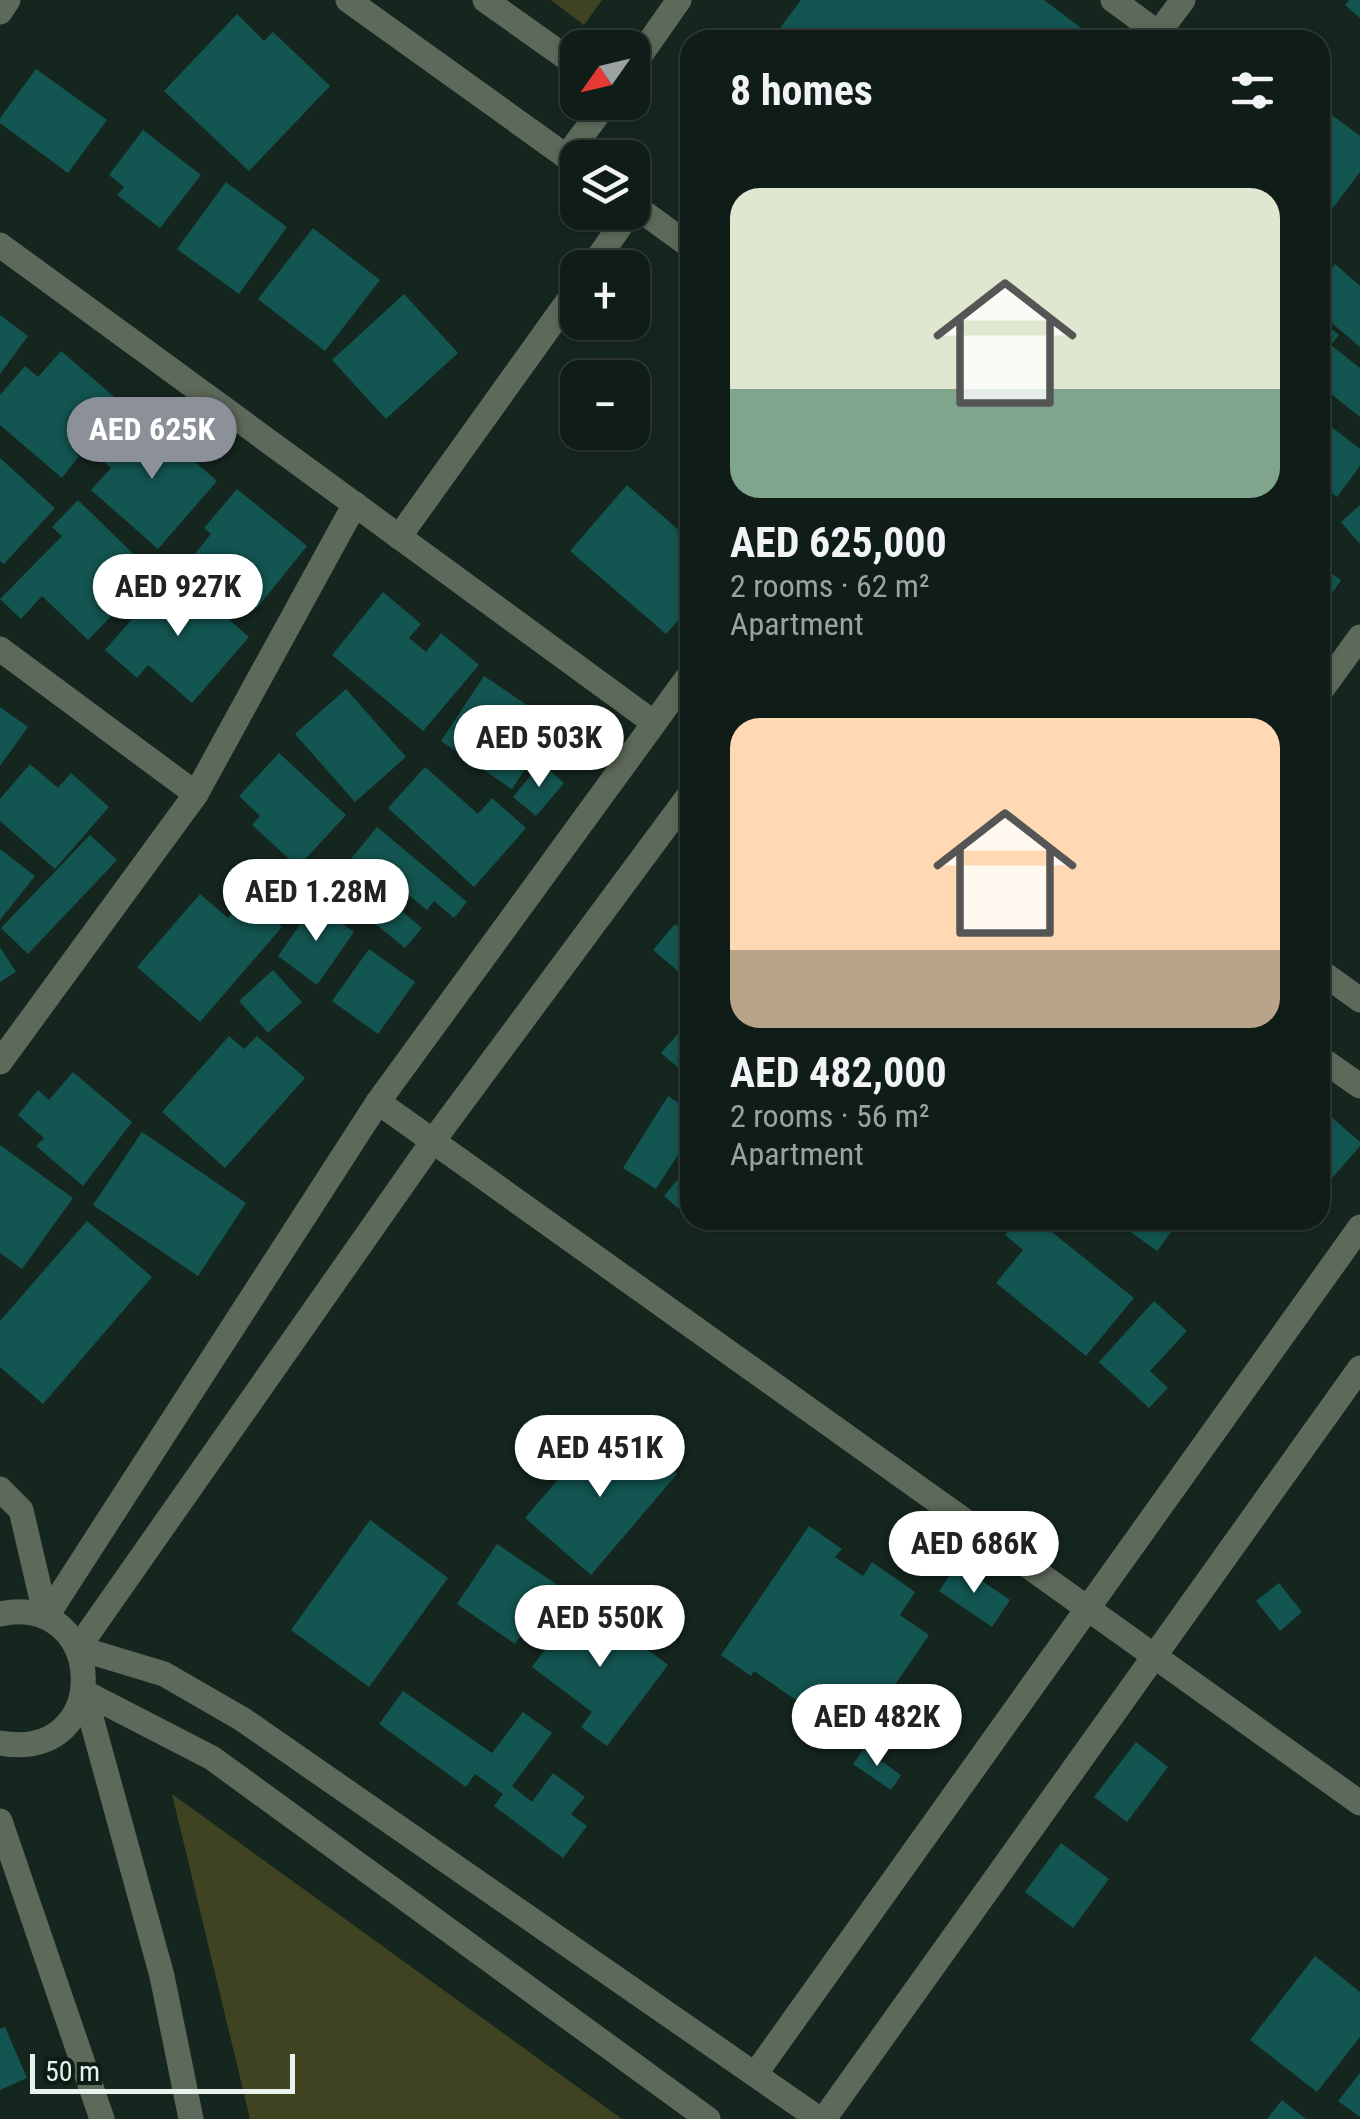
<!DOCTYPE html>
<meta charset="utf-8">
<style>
:root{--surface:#101c17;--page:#192520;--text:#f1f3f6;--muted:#9ca1a1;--line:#303a36;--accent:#8c9099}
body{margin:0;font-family:"Roboto Condensed",sans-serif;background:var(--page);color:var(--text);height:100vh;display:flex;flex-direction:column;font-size:38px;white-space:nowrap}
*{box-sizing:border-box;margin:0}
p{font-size:32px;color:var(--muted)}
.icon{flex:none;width:55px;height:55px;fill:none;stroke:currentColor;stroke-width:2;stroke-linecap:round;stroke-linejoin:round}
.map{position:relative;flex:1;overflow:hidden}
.details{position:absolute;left:680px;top:30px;width:650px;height:1200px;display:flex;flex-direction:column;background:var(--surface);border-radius:30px;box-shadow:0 2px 8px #0004,0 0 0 2px var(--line)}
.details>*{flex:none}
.needle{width:65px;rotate:236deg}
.fabs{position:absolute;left:560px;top:30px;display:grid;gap:20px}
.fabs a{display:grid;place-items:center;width:90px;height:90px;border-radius:20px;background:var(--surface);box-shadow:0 2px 8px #0004,0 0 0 2px var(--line);font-size:50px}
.scale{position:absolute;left:30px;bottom:25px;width:265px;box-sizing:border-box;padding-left:10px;border:5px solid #e7f2ec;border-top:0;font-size:28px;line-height:35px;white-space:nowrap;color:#e7f2ec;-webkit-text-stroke:8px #0c1d15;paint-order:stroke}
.price{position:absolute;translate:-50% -85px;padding:0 22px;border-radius:35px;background:#fff;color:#222;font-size:32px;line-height:65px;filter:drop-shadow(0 2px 5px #0008)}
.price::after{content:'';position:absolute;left:50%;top:60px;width:30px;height:22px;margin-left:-15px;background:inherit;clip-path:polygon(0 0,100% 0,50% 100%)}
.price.active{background:var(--accent);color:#fff}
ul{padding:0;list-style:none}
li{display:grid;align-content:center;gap:20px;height:530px;padding:0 50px}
li span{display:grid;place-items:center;height:310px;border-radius:30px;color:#555}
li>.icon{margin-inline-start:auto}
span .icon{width:180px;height:180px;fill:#fffc;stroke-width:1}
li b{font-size:42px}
h2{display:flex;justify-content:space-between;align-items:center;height:120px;padding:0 50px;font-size:42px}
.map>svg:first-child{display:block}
.green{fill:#404322}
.building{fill:#135551}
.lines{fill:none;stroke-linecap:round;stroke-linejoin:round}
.minor{stroke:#5d695a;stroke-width:25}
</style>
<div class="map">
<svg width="1360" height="2119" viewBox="0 0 1360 2119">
<rect width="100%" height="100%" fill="#15261f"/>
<g class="green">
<polygon points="551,0 602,0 584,25"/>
<polygon points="172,1794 622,2119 250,2119"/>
</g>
<g class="building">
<polygon points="801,0 1044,0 1097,40 771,40"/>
<polygon points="1349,0 1360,0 1360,18 1345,5"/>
<polygon points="237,14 264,41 273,32 330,86 249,171 164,91"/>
<polygon points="36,69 107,120 68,173 0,123 0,118"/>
<polygon points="1320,106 1360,136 1360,172 1320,225"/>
<polygon points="143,130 201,175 160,228 117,195 124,187 109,175"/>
<polygon points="226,182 287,227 239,294 177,249"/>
<polygon points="313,228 380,280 325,351 258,299"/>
<polygon points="1335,264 1360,286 1360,347 1320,313 1320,282"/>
<polygon points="404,294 458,353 386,419 332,360"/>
<polygon points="0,315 28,336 0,374"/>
<polygon points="1320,320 1339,335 1331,345 1360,368 1360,417 1320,385"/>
<polygon points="61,351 119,401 75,452 79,456 62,478 0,425 0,395 25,366 38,377"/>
<polygon points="142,415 217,481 158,549 91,490 111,468 103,461"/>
<polygon points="1320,418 1360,449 1360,466 1337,497 1320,484"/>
<polygon points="0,458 55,508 4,564 0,561"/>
<polygon points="627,485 690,540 690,607 666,634 570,551"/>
<polygon points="237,489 307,546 257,608 193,556 211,534 204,528"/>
<polygon points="78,500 153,573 88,640 42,596 21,619 0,599 62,536 52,527"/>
<polygon points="1360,505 1360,544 1341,522"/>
<polygon points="1320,566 1341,580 1326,602 1320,598"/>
<polygon points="174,571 249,637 192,703 148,665 137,678 105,650"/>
<polygon points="383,592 421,624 409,638 426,652 441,633 479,665 423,731 332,655"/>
<polygon points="484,676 555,724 512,789 441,741"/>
<polygon points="346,689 406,757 355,802 295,734"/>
<polygon points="0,707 28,727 0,766"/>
<polygon points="279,753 346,815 298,867 252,825 260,816 239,796"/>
<polygon points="541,763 564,783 536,816 513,797"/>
<polygon points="30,764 58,788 71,773 109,807 55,869 0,821 0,799"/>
<polygon points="425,767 478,814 492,798 526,828 474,887 388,808"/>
<polygon points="377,827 467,902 454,918 434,901 427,910 393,882 382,895 422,928 405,948 329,886"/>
<polygon points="90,835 117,860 28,954 1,928"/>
<polygon points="0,849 35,876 0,920"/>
<polygon points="200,894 228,918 246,897 282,927 200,1022 137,967"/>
<polygon points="315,903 354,932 317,985 278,956"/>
<polygon points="675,924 690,936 690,959 679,972 653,950"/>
<polygon points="0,947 16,972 0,982"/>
<polygon points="369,949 415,982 378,1034 332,1001"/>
<polygon points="273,970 302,1002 268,1033 239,1001"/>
<polygon points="690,1020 690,1078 661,1053"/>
<polygon points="229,1036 244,1049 257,1036 305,1078 225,1168 162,1112"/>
<polygon points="73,1072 132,1122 83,1186 36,1146 44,1138 18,1115 38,1090 49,1100"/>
<polygon points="668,1096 690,1110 690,1136 656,1189 623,1168"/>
<polygon points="1320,1107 1360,1142 1360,1146 1320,1192"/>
<polygon points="142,1132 246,1203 198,1276 93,1205"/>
<polygon points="0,1145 73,1198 22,1269 0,1253"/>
<polygon points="690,1164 690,1218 664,1196"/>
<polygon points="692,1220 718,1220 708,1233"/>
<polygon points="1017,1220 1037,1220 1134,1298 1086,1356 996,1283 1023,1250 1005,1235"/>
<polygon points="1114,1220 1180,1220 1157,1251"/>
<polygon points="87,1221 152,1277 43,1404 0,1367 0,1321"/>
<polygon points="1154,1301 1187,1331 1150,1371 1168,1388 1149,1408 1099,1362"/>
<polygon points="602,1428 638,1459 647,1448 677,1474 591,1575 525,1518"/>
<polygon points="370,1520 448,1578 369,1687 291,1630"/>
<polygon points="809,1526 842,1549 835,1557 863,1576 872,1562 915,1592 900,1615 929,1635 856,1742 754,1671 751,1676 721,1655"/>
<polygon points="497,1544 556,1584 515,1644 457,1604"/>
<polygon points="957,1564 1010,1600 992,1627 939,1591"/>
<polygon points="1279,1583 1302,1612 1280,1631 1256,1601"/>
<polygon points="581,1600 668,1665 607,1746 581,1727 592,1712 532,1667"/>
<polygon points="403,1691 492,1753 523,1712 552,1733 512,1786 532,1802 553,1773 585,1797 571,1814 587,1826 563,1858 494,1806 503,1794 475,1774 466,1787 379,1724"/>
<polygon points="1136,1742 1168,1767 1127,1822 1094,1797"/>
<polygon points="864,1749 901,1775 891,1790 853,1764"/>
<polygon points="1061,1843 1109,1879 1073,1928 1025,1892"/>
<polygon points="1315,1956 1360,1992 1360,2037 1317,2092 1250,2040"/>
<polygon points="5,2027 27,2078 0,2090 0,2029"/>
<polygon points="1360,2073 1360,2117 1338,2101"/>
<polygon points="1282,2100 1306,2119 1267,2119"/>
</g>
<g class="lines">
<g class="minor">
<polyline points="348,0 578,165"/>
<polyline points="485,0 578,66"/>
<polyline points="1113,0 1158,33"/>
<polyline points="0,12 8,0"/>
<polyline points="1153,40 1183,0"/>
<polyline points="632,67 679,0"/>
<polyline points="566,157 607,102"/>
<polyline points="632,204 690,246"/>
<polyline points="0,245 654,723"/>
<polyline points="591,268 630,212"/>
<polyline points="399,537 578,287"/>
<polyline points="0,649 196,794"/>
<polyline points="1320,692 1360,637"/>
<polyline points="690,794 433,1141 78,1648 164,1674 242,1719 819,2119"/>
<polyline points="1320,971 1360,1000"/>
<polyline points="1320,1058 1360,1086"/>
<polyline points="0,1062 196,794 355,504"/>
<polyline points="378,1102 1360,1803"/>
<polyline points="0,1489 21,1510 46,1617"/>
<path d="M0 1614C107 1591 115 1763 0 1743"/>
<polyline points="46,1617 378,1102 690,674"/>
<polyline points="84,1692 212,1758 708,2119"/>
<polyline points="84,1692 162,1976 191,2119"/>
<polyline points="0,1821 102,2119"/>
<polyline points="756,2073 1360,1227"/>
<polyline points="824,2119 1360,1368"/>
</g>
</g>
</svg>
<div class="fabs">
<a><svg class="needle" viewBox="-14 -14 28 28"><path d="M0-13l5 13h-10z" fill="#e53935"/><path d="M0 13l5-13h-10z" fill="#9ca1a1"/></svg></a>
<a><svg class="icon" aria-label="layers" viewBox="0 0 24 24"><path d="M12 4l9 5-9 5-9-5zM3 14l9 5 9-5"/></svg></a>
<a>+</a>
<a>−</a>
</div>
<div class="scale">50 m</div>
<b class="price active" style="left:152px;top:482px">AED 625K</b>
<b class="price" style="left:178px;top:639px">AED 927K</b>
<b class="price" style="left:539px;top:790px">AED 503K</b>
<b class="price" style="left:316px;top:944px">AED 1.28M</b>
<b class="price" style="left:600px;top:1500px">AED 451K</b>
<b class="price" style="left:974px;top:1596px">AED 686K</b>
<b class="price" style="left:600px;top:1670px">AED 550K</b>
<b class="price" style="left:877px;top:1769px">AED 482K</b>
<section class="details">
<h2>8 homes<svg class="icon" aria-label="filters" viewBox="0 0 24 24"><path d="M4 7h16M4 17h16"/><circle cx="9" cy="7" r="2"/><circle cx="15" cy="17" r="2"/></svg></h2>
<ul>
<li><span style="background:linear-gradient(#dfe7d0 65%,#7fa58c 0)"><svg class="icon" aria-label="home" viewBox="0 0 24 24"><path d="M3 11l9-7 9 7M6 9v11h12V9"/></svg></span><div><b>AED 625,000</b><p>2 rooms · 62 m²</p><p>Apartment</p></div></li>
<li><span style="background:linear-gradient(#ffd9b3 75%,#b9a48a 0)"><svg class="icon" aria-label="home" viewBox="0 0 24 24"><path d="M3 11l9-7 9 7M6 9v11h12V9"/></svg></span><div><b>AED 482,000</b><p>2 rooms · 56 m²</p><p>Apartment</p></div></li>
</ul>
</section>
</div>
